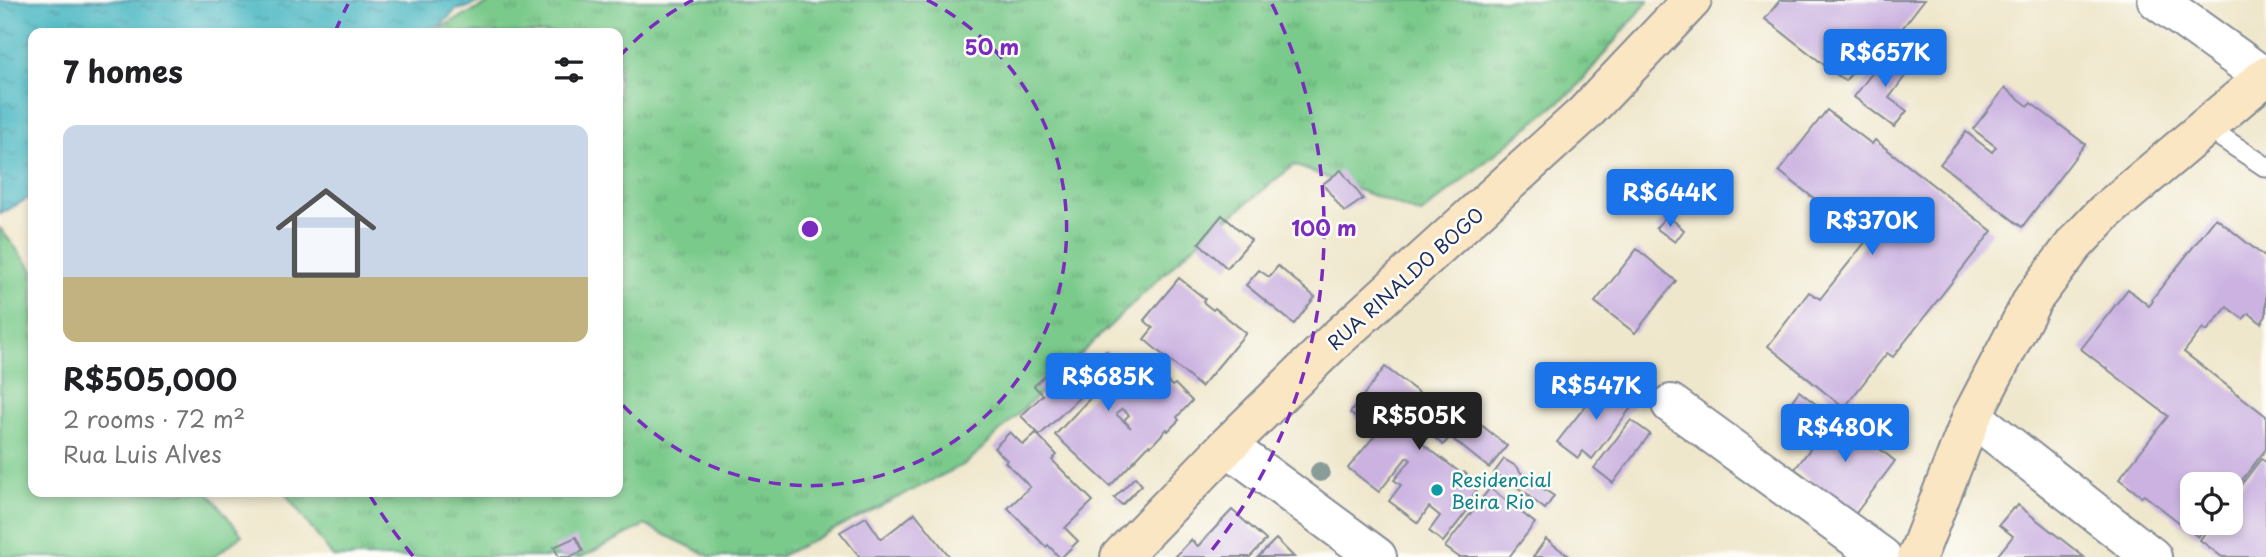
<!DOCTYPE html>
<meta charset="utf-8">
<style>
:root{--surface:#fff;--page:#f2f2f2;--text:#202124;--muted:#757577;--line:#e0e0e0;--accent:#1a73e8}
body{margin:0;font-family:"Playpen Sans",sans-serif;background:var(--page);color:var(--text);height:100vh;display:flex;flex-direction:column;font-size:26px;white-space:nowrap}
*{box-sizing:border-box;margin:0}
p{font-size:23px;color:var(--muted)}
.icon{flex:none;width:38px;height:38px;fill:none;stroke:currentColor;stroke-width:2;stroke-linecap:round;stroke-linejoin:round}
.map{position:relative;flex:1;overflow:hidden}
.panel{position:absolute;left:28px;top:28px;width:595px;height:469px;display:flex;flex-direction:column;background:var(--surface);border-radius:14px;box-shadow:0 4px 10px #0003}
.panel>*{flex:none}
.buttons{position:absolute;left:2180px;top:472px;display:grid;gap:14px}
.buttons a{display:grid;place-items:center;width:63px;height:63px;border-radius:14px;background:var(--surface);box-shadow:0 4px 10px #0003;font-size:35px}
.price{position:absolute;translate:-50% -60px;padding:0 16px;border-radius:7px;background:var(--accent);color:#fff;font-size:23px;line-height:46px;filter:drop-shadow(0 2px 4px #0008)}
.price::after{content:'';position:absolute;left:50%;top:42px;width:21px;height:16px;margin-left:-10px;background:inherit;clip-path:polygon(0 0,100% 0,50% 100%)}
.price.current{background:#222;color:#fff}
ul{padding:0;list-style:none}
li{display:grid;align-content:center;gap:14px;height:371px;padding:0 35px}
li+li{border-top:2px solid var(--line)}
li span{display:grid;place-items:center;height:217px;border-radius:14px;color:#555}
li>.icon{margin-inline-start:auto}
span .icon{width:126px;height:126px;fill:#fffc;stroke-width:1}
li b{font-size:30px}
h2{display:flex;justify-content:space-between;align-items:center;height:84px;padding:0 35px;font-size:30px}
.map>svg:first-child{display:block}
.grass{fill:url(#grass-tufts);stroke:#4a7c74;stroke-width:2}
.garden{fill:#7aca8b;stroke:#4a7c74;stroke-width:2}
.water{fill:url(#water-ripples);stroke:#327390;stroke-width:2}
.building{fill:#cbb2e1;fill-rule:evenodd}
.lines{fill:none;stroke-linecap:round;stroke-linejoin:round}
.service-casing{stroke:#858b95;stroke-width:23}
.minor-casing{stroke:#858b95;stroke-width:42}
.tertiary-casing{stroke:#858b95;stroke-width:42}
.secondary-casing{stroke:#858b95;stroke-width:42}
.service{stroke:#fff;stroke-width:19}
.minor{stroke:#fff;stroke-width:38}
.tertiary{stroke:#fff;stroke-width:38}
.secondary{stroke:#fbe6c4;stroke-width:38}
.tree{fill:#8a9c97}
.ring{fill:none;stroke:#7b2cbf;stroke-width:3.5;stroke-dasharray:12 9}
.culture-dot{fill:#0f9aa8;stroke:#fdfcf7;stroke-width:2.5}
.labels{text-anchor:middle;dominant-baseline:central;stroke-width:5;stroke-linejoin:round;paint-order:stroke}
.street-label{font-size:19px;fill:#1b2f5e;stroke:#fdfcf7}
.culture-label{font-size:19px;fill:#0d838f;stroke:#fdfcf7;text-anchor:start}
.centre{fill:#7b2cbf;stroke:#fdfcf7;stroke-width:3.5}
.ring-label{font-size:21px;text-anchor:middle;font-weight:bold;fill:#7b2cbf;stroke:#fdfcf7;stroke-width:5;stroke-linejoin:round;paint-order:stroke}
</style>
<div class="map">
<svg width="2266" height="557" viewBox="0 0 2266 557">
<defs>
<pattern id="grass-tufts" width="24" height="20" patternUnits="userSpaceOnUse" patternTransform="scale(1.75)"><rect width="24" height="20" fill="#7aca8b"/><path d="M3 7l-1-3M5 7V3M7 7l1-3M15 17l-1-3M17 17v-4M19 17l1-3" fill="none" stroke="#63a475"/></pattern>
<pattern id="water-ripples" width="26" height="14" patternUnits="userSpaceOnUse" patternTransform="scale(1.75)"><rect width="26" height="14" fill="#49b7c2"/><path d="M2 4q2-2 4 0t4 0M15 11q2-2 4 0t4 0" fill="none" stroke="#3c95a1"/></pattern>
</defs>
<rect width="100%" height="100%" fill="#fdfcf7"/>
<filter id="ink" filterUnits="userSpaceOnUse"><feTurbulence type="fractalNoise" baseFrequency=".0143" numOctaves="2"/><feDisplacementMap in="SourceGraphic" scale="14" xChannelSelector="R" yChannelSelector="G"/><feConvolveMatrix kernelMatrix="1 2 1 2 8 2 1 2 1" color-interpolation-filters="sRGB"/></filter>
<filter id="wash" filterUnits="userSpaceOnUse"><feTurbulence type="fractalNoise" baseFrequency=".00686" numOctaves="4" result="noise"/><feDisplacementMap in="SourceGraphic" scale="28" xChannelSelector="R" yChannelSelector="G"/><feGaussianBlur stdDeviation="1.57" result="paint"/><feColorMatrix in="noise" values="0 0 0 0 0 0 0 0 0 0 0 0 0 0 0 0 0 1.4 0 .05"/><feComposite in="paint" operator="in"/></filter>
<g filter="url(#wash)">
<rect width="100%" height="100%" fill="#efe7cc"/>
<polygon class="grass" points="496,0 1649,0 1575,89 1421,214 1294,165 1189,250 967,463 779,557 711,557 645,525 582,557 333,557 284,492 618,492 618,33 429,33"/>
<polygon class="garden" points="0,228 33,270 33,492 208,492 242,535 214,557 0,557"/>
<polygon class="water" points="0,0 483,0 466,8 456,10 442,24 418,33 33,33 33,196 0,214"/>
<g id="blocks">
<g class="building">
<polygon points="1780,0 1924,0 1890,44 1887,41 1866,67 1857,67 1845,81 1765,19"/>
<polygon points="1889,51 1911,68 1889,98 1907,111 1894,127 1854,97"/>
<polygon points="2005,88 2028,106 2031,103 2085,144 2022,227 1940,164 1966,132 1992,152 1996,147 1973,129"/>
<polygon points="1827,110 1872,144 1875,140 1992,231 1893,357 1887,353 1844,408 1768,346 1809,292 1820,299 1867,240 1779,171"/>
<polygon points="1341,170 1363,199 1344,212 1323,184"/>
<polygon points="1222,215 1251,240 1227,268 1199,243"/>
<polygon points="1667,215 1684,230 1675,242 1656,228"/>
<polygon points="2216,218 2266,258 2266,316 2261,323 2249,313 2243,319 2227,307 2207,331 2203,328 2184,352 2266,416 2266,449 2231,494 2231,485 2193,485 2193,523 2208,523 2198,537 2144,495 2142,497 2119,479 2168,416 2081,349 2128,289 2149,306 2153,301 2152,299"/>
<polygon points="1637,249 1676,281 1635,333 1595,302"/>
<polygon points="1278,266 1315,297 1294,324 1246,285 1259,270 1269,277"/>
<polygon points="1179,278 1205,299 1203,302 1213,310 1215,308 1246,333 1201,387 1144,339 1153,328 1144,320"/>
<path d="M1106 351 1135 380 1137 378 1142 383 1155 369 1172 386 1175 384 1192 401 1177 417 1179 420 1168 431 1167 429 1151 446 1149 445 1110 486 1055 435 1095 393 1089 388 1040 435 1021 416 1043 395 1034 386 1059 362 1067 371 1070 369 1079 378ZM1122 409 1129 415 1124 420 1131 428 1116 414Z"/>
<polygon points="1385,367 1460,424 1468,414 1507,446 1489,468 1450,437 1443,445 1430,434 1423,444 1462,474 1464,472 1480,485 1473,495 1477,498 1443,542 1429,531 1440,516 1429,507 1418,523 1389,501 1401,485 1394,480 1411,460 1407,457 1379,492 1348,468 1376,434 1350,413"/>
<polygon points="1605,381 1634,404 1592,459 1583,451 1578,458 1557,442"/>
<polygon points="1799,391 1826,412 1813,429 1786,409"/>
<polygon points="1838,412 1878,441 1875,445 1895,461 1853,517 1816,488 1818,486 1795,469"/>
<polygon points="1631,420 1650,434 1613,483 1594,468"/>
<polygon points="1010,432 1023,445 1036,433 1057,455 1052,460 1093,501 1065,528 1078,541 1062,557 1059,557 1048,545 1046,547 1008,508 1030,487 1005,462 1007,460 994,448"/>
<polygon points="1504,459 1517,467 1522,474 1554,496 1545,509 1528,496 1529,495 1494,473"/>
<polygon points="2261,459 2266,462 2266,557 2222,557 2200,540 2212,523 2231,523 2231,498"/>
<polygon points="1135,477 1142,485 1122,505 1114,498"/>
<polygon points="1490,488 1535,523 1509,557 1459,557 1445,547"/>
<polygon points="2018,505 2084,557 2000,557 1998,555 2013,536 1999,525 2013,508 2015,509"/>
<polygon points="1232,510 1266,540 1250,557 1175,557 1191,540 1198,546"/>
<polygon points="915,513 950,557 860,557 840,532 866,517 881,539"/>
<polygon points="576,537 583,551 570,557 559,557 554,547"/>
<polygon points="1276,539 1294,557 1258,557"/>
<polygon points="1546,539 1562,551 1571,557 1533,557"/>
</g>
</g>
</g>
<g filter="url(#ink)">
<use href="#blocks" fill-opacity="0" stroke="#858b95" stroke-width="2"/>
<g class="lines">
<defs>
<polyline id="service" points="2206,127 2266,167"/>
<g id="minor">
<polyline points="1671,404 1882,557"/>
<polyline points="1972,416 2152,557"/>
<polyline points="1227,446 1377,557"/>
</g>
<polyline id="tertiary" points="2157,0 2264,77"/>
<g id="secondary">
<polyline points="1120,557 1227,446 1330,345 1585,113 1692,0"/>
<polyline points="1917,557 1972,416 2033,299 2074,245 2105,212 2266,76"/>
</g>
</defs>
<use href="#service" class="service-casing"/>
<use href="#minor" class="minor-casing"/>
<use href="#tertiary" class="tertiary-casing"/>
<use href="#secondary" class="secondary-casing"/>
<use href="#service" class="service"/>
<use href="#minor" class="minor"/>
<use href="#tertiary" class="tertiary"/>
<use href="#secondary" class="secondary"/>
</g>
<circle class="tree" cx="1320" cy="472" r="10"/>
</g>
<g class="ring">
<path d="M619 57A257 257 0 0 1 693 0M927 0A257 257 0 1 1 619 401"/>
<path d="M413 556A514 514 0 0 1 369 494M335 32A514 514 0 0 1 348 4M1272 4A514 514 0 0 1 1207 556"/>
</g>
<circle class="culture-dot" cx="1437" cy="490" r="7"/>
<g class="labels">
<g class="street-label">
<text transform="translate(1405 278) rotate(-42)">RUA RINALDO BOGO</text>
</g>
<g class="culture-label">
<text x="1451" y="479">Residencial<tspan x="1451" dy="22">Beira Rio</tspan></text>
</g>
</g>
<circle cx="810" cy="229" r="10" class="centre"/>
<g class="ring-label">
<text x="992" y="55">50 m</text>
<text x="1324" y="236">100 m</text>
</g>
</svg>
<div class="buttons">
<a><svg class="icon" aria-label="locate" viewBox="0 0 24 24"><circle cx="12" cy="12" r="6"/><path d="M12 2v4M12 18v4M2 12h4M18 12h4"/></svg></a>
</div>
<b class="price" style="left:1885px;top:89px">R$657K</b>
<b class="price" style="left:1670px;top:229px">R$644K</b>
<b class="price" style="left:1872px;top:257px">R$370K</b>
<b class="price" style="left:1108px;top:413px">R$685K</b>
<b class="price" style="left:1596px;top:422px">R$547K</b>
<b class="price current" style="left:1419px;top:452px">R$505K</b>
<b class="price" style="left:1845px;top:464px">R$480K</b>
<section class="panel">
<h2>7 homes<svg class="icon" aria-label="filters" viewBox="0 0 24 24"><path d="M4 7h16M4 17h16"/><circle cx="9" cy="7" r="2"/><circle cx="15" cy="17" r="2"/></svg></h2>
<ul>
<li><span style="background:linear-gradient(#c9d6e8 70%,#c2b280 0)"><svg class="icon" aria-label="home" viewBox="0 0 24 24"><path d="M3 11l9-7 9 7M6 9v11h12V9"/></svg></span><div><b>R$505,000</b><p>2 rooms · 72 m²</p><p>Rua Luis Alves</p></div></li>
</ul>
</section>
</div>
